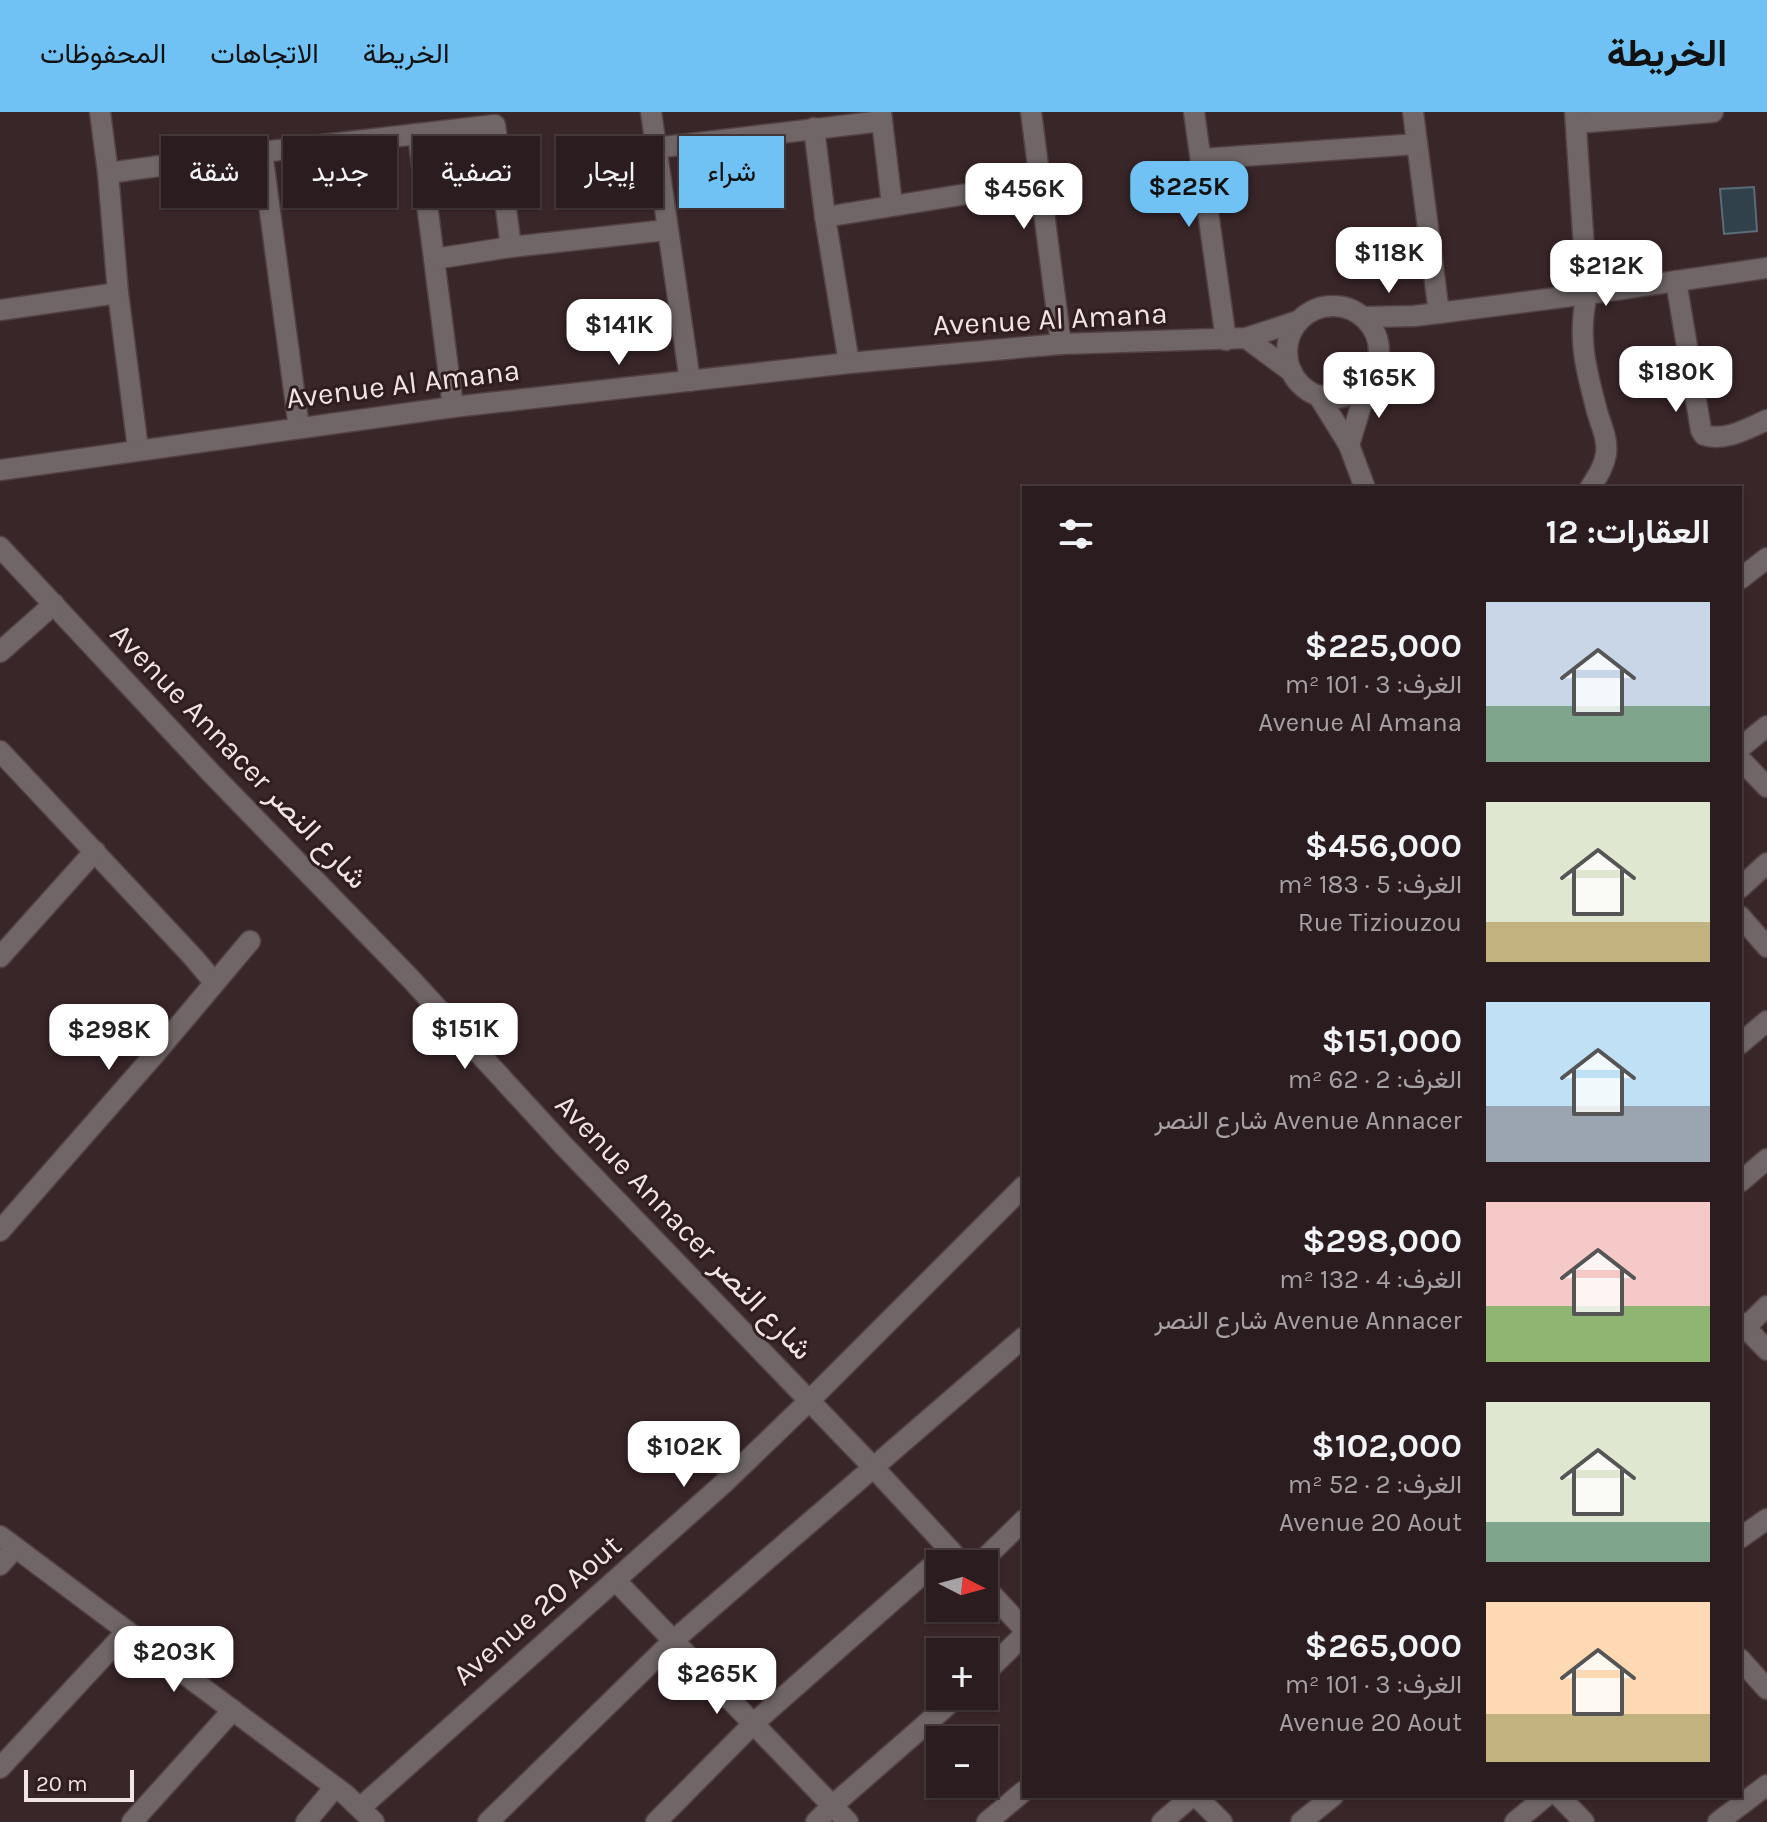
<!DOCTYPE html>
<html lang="ar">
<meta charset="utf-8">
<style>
:root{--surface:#2b1c1f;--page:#37292c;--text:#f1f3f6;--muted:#a6a1a4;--line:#473a3d;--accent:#70c1f4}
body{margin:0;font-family:Karla,Vazirmatn,sans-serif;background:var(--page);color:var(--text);direction:rtl;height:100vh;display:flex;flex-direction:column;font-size:30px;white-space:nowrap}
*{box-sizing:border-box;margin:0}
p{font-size:26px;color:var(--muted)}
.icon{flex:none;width:44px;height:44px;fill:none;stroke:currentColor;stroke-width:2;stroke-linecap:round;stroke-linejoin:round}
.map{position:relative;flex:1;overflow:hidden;direction:ltr}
.details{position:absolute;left:1022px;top:374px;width:720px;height:1312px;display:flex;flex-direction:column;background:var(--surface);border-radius:0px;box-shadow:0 2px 6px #0004,0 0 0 2px var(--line);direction:rtl}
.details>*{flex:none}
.top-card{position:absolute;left:24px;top:24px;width:760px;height:72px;direction:rtl;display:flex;gap:16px}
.needle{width:52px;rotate:96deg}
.buttons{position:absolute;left:926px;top:1438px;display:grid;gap:16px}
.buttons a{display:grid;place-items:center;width:72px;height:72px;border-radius:0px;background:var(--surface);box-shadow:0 2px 6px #0004,0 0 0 2px var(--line);font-size:40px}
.scale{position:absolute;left:24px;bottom:20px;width:110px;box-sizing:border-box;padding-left:8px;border:4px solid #f1e4e5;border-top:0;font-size:22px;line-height:28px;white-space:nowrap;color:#f1e4e5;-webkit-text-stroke:6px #2f1d20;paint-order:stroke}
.price{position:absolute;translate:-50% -68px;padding:0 18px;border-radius:16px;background:#fff;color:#222;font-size:26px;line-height:52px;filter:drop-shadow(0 2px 4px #0008)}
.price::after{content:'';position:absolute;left:50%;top:48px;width:24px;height:18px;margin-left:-12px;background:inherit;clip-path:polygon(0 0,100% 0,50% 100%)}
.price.on{background:var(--accent);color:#111}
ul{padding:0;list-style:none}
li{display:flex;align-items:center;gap:24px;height:200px;padding:0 32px}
li span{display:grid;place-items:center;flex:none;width:224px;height:160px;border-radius:0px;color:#555}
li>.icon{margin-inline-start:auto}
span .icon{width:96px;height:96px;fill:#fffc;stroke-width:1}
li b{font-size:34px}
h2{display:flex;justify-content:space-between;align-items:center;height:96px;padding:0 32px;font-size:34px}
.chip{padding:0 28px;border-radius:0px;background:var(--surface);box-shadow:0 2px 6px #0004,0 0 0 2px var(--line);font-size:28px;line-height:72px}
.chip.on{background:var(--accent);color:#111}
header{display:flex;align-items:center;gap:48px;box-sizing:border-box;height:112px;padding:0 40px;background:var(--accent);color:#111}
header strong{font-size:38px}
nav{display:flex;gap:44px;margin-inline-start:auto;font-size:28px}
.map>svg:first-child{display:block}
.building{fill:#30414c;stroke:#5a6c78;stroke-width:2}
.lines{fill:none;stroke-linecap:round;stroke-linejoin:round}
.minor-casing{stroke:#534143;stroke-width:23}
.minor{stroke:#706667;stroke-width:20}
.labels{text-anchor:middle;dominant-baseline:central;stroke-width:6;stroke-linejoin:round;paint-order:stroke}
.street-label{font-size:30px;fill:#f1e4e5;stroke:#2f1d20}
</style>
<header>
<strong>الخريطة</strong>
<nav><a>الخريطة</a><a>الاتجاهات</a><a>المحفوظات</a></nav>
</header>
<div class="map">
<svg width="1767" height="1710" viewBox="0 0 1767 1710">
<rect width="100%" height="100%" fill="#392629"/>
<polygon class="building" points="1754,75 1757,119 1724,122 1720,77"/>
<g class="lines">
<defs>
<g id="minor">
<polyline points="100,0 108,61 118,181 138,337"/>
<polyline points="651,0 690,269"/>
<polyline points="881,0 892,93"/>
<polyline points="1031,0 1061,232"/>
<polyline points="1194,0 1226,228"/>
<polyline points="1413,0 1439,201"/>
<path d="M1575 0 1587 182C1577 225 1586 258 1597 299 1601 314 1608 326 1606 342 1604 355 1597 365 1590 376"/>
<polyline points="1577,11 1713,0"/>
<polyline points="814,16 825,105 849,251"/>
<polyline points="418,22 453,295"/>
<polyline points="655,36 882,9"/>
<polyline points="262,40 299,316"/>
<polyline points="1201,47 1417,32"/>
<polyline points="108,61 262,40 495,13 511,135 667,118"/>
<polyline points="825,105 1040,70"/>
<polyline points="434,147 511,135"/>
<path d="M1676 169 1701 318 1704 323C1726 330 1748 316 1767 308"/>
<circle cx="1333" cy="240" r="46"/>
<polyline points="0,198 118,181"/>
<polyline points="1364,205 1414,204 1439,201 1587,182 1767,156"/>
<polyline points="1246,226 1292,260"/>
<polyline points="1318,283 1349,333 1365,376"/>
<polyline points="1349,333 1368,271"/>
<polyline points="0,358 453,295 849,251 1061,232 1246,226 1298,209"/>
<polyline points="0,435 211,661 409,865 564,1034 874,1356 963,1452"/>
<polyline points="1740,467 1767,446"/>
<polyline points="0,540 54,492"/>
<polyline points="1740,636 1767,614"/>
<polyline points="0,639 193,845 214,870"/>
<polyline points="1740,647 1767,675"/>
<polyline points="1740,776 1767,751"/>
<polyline points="1740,804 1767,835"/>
<polyline points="0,845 95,739"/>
<polyline points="1740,932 1767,909"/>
<polyline points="1740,1070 1767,1047"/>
<polyline points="0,1119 155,942 250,829"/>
<polyline points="1740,1210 1767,1238"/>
<polyline points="1740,1221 1767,1194"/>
<polyline points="0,1424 346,1683 374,1710"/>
<polyline points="1740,1426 1767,1407"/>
<polyline points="979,1452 1024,1408"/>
<polyline points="0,1453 15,1436"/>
<polyline points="616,1469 848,1710"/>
<polyline points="984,1474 1024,1517"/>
<polyline points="1740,1547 1767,1577"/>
<polyline points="984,1562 1024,1523"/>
<polyline points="0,1656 127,1519"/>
<polyline points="1196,1684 1222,1710"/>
<polyline points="1559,1684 1584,1710"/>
<polyline points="360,1696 724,1371 809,1289 1024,1074"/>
<polyline points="132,1710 233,1598"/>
<polyline points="306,1710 335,1675"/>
<polyline points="488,1710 674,1528 1024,1225"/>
<polyline points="656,1710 754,1611 950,1438"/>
<polyline points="816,1710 832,1694 958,1584"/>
<polyline points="987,1710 1024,1679"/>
<polyline points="1162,1710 1192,1684"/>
<polyline points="1301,1710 1333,1684"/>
<polyline points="1515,1710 1546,1684"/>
<polyline points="1718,1710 1767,1673"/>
</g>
</defs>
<use href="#minor" class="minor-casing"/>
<use href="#minor" class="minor"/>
</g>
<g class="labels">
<g class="street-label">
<text transform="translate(1050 207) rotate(-3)">Avenue Al Amana</text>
<text transform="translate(403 272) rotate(-7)">Avenue Al Amana</text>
<text transform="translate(239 644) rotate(46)">Avenue Annacer شارع النصر</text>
<text transform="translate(684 1115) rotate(46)">Avenue Annacer شارع النصر</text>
<text transform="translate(537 1498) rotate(-41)">Avenue 20 Aout</text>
</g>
</g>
</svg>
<div class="buttons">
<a><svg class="needle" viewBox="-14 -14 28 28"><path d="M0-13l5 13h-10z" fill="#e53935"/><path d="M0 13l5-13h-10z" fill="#a6a1a4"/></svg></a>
<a>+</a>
<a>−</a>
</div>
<div class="scale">20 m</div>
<b class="price on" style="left:1189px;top:117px">$225K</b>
<b class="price" style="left:1024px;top:119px">$456K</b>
<b class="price" style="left:1389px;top:183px">$118K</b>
<b class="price" style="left:1606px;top:196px">$212K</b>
<b class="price" style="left:619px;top:255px">$141K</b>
<b class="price" style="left:1676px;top:302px">$180K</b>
<b class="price" style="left:1379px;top:308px">$165K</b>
<b class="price" style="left:465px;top:959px">$151K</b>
<b class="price" style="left:109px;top:960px">$298K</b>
<b class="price" style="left:684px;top:1377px">$102K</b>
<b class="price" style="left:174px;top:1582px">$203K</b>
<b class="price" style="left:717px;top:1604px">$265K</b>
<div class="top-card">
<a class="chip on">شراء</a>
<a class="chip">إيجار</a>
<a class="chip">تصفية</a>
<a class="chip">جديد</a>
<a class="chip">شقة</a>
</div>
<section class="details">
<h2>العقارات: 12<svg class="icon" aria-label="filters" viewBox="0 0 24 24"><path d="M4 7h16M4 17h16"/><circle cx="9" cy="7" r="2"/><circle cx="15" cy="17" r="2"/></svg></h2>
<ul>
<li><span style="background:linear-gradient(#c9d6e8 65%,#7fa58c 0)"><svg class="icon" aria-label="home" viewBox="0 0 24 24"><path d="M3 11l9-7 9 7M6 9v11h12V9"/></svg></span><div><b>$225,000</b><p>الغرف: 3 · 101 m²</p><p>Avenue Al Amana</p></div></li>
<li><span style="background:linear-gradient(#dfe7d0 75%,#c2b280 0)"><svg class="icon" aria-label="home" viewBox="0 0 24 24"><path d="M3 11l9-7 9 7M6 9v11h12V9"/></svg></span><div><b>$456,000</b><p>الغرف: 5 · 183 m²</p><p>Rue Tiziouzou</p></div></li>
<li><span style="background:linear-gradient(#bfe0f5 65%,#9aa5b1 0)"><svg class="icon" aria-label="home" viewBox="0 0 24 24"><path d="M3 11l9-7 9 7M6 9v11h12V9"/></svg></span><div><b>$151,000</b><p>الغرف: 2 · 62 m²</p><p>Avenue Annacer شارع النصر</p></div></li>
<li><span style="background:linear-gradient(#f6c9c9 65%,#8fb573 0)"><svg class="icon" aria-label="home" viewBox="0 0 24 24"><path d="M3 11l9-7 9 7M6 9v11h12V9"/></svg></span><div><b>$298,000</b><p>الغرف: 4 · 132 m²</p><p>Avenue Annacer شارع النصر</p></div></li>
<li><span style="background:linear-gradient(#dfe7d0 75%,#7fa58c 0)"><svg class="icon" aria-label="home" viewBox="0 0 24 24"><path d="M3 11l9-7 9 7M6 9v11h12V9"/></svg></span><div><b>$102,000</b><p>الغرف: 2 · 52 m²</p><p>Avenue 20 Aout</p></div></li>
<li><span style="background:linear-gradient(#ffd9b3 70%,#c2b280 0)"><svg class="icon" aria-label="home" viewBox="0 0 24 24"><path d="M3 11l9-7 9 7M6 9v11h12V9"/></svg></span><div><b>$265,000</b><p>الغرف: 3 · 101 m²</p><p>Avenue 20 Aout</p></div></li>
</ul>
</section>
</div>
